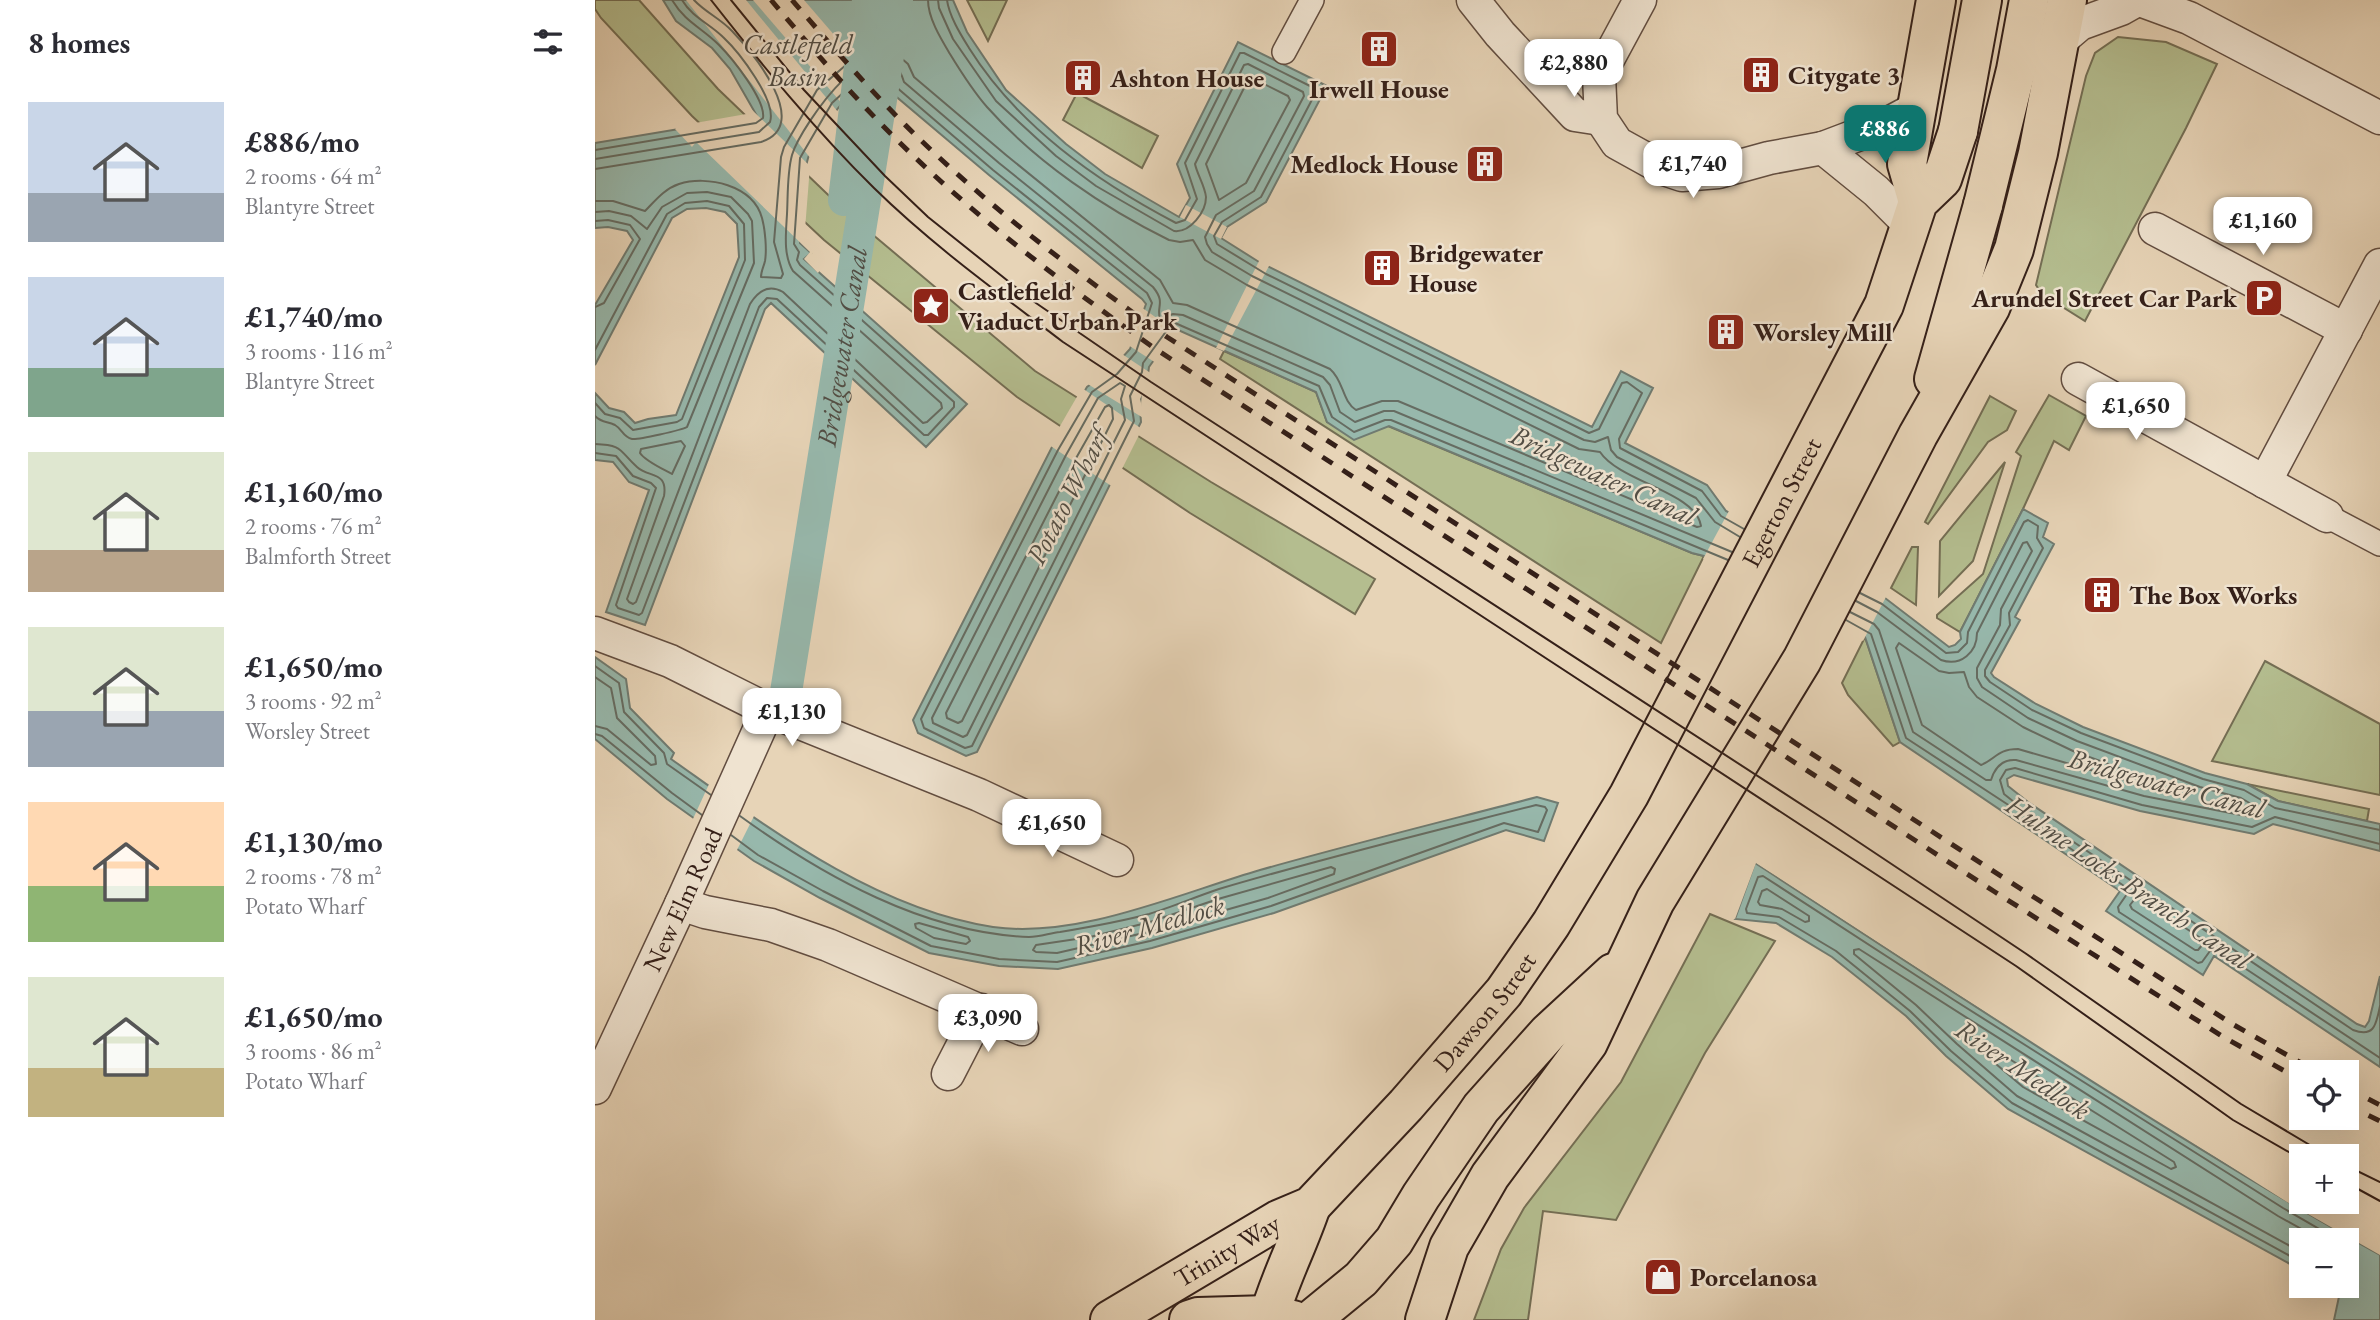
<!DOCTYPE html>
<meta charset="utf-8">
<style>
:root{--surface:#fff;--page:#f7f7f7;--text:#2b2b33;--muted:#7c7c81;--accent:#0f766e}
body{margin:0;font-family:"EB Garamond",serif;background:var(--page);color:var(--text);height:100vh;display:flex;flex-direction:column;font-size:26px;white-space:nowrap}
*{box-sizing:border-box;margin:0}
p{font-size:23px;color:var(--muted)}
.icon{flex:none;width:38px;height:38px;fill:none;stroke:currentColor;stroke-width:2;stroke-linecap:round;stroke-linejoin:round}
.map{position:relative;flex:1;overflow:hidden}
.sheet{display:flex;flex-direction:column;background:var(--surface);width:595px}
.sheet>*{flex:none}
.controls{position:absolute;left:1694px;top:1060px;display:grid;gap:14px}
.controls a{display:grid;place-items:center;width:70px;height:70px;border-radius:0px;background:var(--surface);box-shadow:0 7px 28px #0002;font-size:35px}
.price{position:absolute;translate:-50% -60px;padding:0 16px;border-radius:14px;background:#fff;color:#222;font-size:23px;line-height:46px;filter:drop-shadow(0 2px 4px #0008)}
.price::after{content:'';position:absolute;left:50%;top:42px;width:21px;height:16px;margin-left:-10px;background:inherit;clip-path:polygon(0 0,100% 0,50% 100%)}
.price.active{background:var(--accent);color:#fff}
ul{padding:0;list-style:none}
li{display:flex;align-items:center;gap:21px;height:175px;padding:0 28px}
li span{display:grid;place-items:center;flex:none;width:196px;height:140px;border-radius:0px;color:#555}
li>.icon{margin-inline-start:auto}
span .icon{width:84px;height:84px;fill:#fffc;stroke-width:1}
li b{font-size:30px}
h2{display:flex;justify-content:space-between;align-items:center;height:84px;padding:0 28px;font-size:30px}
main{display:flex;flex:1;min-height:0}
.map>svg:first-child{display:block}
.green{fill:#b4bd8f;stroke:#746e54;stroke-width:2}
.water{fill:#97b8ac;stroke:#707b71;stroke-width:2}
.pier{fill:#e7d4b7}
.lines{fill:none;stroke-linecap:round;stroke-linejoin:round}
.shore{stroke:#666c62;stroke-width:2}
.canal{stroke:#97b8ac;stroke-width:32}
.pedestrian-casing{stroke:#624d40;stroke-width:26}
.minor-casing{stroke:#624d40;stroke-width:35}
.trunk-casing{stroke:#352019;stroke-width:42}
.motorway-casing{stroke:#352019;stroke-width:42}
.pedestrian{stroke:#efe3d0;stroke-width:23}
.minor{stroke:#efe3d0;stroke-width:32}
.trunk{stroke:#e7d4b7;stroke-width:38}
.motorway{stroke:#e7d4b7;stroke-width:38}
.tram{stroke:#352019;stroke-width:2}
.rail{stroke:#352019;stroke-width:5;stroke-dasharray:12 12;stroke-linecap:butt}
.labels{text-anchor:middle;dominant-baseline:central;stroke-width:5;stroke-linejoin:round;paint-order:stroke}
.poi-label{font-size:26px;font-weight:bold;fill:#352019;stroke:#efe3d0;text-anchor:start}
.street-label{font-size:26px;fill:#352019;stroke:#efe3d0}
.water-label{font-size:28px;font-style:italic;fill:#524e45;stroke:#efe3d0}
</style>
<main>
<section class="sheet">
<h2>8 homes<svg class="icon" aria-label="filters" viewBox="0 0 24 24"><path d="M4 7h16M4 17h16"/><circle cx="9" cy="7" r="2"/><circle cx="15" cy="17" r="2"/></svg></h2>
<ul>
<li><span style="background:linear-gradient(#c9d6e8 65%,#9aa5b1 0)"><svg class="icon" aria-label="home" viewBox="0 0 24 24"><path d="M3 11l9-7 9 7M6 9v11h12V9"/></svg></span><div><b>£886/mo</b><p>2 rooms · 64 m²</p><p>Blantyre Street</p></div></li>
<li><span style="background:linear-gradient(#c9d6e8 65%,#7fa58c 0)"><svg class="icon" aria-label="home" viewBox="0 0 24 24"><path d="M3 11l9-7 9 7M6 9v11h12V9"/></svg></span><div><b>£1,740/mo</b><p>3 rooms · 116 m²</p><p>Blantyre Street</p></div></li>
<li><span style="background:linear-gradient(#dfe7d0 70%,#b9a48a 0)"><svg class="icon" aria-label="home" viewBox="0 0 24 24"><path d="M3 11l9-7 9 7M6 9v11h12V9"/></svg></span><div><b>£1,160/mo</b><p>2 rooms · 76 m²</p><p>Balmforth Street</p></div></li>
<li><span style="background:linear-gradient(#dfe7d0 60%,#9aa5b1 0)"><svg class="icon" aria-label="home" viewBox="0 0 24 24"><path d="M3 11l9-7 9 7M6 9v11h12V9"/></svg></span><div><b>£1,650/mo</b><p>3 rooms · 92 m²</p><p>Worsley Street</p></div></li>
<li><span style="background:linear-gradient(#ffd9b3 60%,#8fb573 0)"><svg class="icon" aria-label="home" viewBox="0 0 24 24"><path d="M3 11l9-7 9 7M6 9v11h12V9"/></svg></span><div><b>£1,130/mo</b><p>2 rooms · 78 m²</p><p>Potato Wharf</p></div></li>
<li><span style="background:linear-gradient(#dfe7d0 65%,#c2b280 0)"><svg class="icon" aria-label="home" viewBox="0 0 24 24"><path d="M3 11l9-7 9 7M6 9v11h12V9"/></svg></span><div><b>£1,650/mo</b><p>3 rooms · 86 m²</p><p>Potato Wharf</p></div></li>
</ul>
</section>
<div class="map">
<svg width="1785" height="1320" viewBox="0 0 1785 1320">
<rect width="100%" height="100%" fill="#e7d4b7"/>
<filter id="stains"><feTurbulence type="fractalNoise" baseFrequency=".00286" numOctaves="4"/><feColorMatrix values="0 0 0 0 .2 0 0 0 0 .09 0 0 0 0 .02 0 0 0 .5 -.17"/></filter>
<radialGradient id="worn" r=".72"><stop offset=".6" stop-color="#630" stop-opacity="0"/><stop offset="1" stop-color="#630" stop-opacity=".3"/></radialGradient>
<g class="green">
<polygon points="0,0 44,0 123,89 252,213 440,371 616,482 780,579 760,614 595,513 422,397 229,240 97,116 6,18 0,9"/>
<polygon points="372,0 412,0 393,41"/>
<polygon points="1523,37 1571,42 1622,64 1591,128 1490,321 1447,294 1441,285 1491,76 1500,53"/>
<polygon points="482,93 563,136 547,168 468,120"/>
<polygon points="629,351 721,392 732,422 793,426 1097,553 1109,556 1066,643 625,359"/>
<polygon points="1454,395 1491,416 1474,450 1459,441 1428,509 1365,632 1342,618 1342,615 1388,574 1426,456 1421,452"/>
<polygon points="1395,396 1421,411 1412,430 1393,442 1333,524 1330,522"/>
<polygon points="1410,462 1378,561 1344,596 1345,541"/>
<polygon points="1317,547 1323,547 1321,605 1296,588"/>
<polygon points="1270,637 1305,742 1298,746 1253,695 1247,683"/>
<polygon points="1670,661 1785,724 1785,795 1617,761"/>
<polygon points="1652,784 1774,809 1772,821 1683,801"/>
<polygon points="1115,914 1180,941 1110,1053 1021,1220 948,1211 933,1320 879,1320 906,1249 929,1208 1026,1082"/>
</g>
<g class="water">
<path d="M68 0H358L372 32 411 90 471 144 510 174 584 217 595 198 582 164 643 42 732 86 671 202 632 227 626 238 664 262 997 427 1026 371 1058 388 1030 443 1112 485 1131 511 1290 598 1354 647 1360 645 1366 639 1365 632 1428 509 1453 523 1448 537 1459 544 1420 617 1425 620 1396 673 1399 677 1441 704 1488 727 1610 773 1652 784 1683 801 1785 824V851L1678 824 1659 834 1545 811 1419 775 1412 779 1413 786 1433 802 1762 1024 1770 1027 1774 1021 1785 976V1067L1619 956 1608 975 1511 911 1525 891 1305 742 1270 637 1109 556 1097 553 794 426 759 440 732 422 721 392 581 329 554 367C554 375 551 377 548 385 544 398 545 409 546 422L382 752 371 756 323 733 318 720 457 447 492 387 517 369 535 349 551 304 547 299 394 175 291 88 292 80 287 75C264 72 216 140 212 162 206 187 208 217 205 243L216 253 209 259 372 404 331 447 176 303 170 309 50 625 11 612 54 490 34 482 18 462 0 460V393L14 408 29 412 40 423 53 419 81 415 144 257 142 224 130 212 111 208 92 209 77 218 0 365V305L38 240 32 231 13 227 0 228V143L162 116 135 69 117 48 81 21Z"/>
<path d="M0 657 31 679 35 708 79 753 76 759C172 827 279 909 398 927 483 939 583 894 665 870 757 844 850 821 942 797L963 803 949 841 911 830 679 913 557 948 463 969 404 966 334 953 225 898 159 861 72 799 0 739Z"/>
<path d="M1160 863C1366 997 1571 1134 1785 1255V1320H1739L1745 1292 1735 1286H1752V1241H1706V1270L1413 1109 1351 1056 1311 1016 1237 957 1181 923 1140 919Z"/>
</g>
<g class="pier">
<polygon points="91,0 151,0 243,112 216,159"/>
<polygon points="158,0 209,0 278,80 249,106"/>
<polygon points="155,108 215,166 209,242 219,251 214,259 225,270 223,273 209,259 215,252 101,142 97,147 80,129 83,126 157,113"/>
<polygon points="591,205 632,227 626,239 585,217"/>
<polygon points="665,259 675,264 629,351 621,348"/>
<polygon points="546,307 589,337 582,334 561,363 533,345"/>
<polygon points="527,354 557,374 545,399 550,419 491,383 515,366"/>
<polygon points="487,388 547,429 518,487 454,445"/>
<polygon points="1135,509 1292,595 1268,641 1108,559"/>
<polygon points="115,782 160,814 141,852 97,821"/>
<polygon points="1159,859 1694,1199 1785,1251 1785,1255 1692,1202 1363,994 1161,863 1140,919 1137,918"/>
</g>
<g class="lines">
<g class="shore">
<path d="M343 0 344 8 358 39 401 101 461 156 501 186 579 231C595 233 611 212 611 197 610 186 602 174 600 164L649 65 653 64 708 92 709 96 659 191 621 215 610 237 612 244 617 252 657 276 989 440 1000 442 1013 437 1016 450 1022 457 1101 498 1120 522 1145 537"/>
<path d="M352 0C354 16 366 35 374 48 423 126 501 181 581 223L590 220 602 199 590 163 645 53H649L719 88 721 92 666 197 627 222 619 236 622 244 671 274 994 433 1004 429 1027 383 1032 382 1047 393 1024 439 1025 448 1107 491 1126 516 1149 529"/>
<polygon points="657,78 693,96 695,100 651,183 624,200 611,164 653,80"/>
<path d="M0 150 161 123 168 118C171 100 137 58 124 45 106 27 91 23 77 0"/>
<path d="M0 159 164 132 175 122C182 101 144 52 128 37 115 24 97 17 87 0"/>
<path d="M0 169 166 142C218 125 158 53 137 31 126 19 110 12 99 0"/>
<path d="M0 201H18L50 211C60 201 69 189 84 184 112 175 158 185 167 218 170 229 172 249 170 261 169 266 166 271 166 277L186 278 188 274 179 242 186 157 189 147 222 90 266 52 283 48 298 51 313 64 319 77 411 155 565 280 578 303 592 305 735 369C749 381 747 401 761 410L787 401H803L1102 527 1106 526C1101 492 1025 482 1005 452L984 449 652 285 610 260 598 240 585 242 574 240C509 208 441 162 392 107 378 91 366 72 355 54 346 39 333 18 333 0"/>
<path d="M0 212 14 211 36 216 52 229 67 207 92 193 112 192 136 197 153 214 157 221 159 263 92 427C87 430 43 440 37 439 28 437 27 429 20 425 12 421 7 423 0 416"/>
<polyline points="0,221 13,220 35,225 45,239 9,303 0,307"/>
<polyline points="0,350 72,214 90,203 112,201 134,206 149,224 150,260 87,419 82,422 38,430 25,418 10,414 0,403"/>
<polygon points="525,383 530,386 526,399 530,420 372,735 368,737 338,723 337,718 471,455 503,398"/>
<polygon points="514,405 517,408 518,419 367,721 363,723 352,718 351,713 480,460 510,407"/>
<path d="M86 441 90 446 77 474C68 469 50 461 45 453L46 449Z"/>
<path d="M0 444C29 445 24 451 42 467 54 478 73 471 69 496L32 599 34 602 38 604 41 602 155 304C163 291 174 284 188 292L328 423 332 422 347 408 346 403 198 271C188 255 191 233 192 214 193 196 192 173 197 155 206 125 287 9 309 82L404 163 558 287C571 303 561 306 565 319L578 314 588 315 728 377 735 385 745 412 760 422 789 411H799L1137 552"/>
<polyline points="0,453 21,456 38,476 56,483 61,488 21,605 23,608 44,615 47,613 164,307 172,298 182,299 329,435 333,435 359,407 359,402 205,265 202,260 204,252 199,244 205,158 237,103 273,70 280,67 292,70 298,77 300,86 398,170 552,293 557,303 541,352 522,374 497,392 463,450 326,719 329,728 370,748 377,746 539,421 535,396 547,372 548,363 575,326 580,323 724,386 737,417 759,432 790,420 796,420 1133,560"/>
<polyline points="1265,593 1287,604 1351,653 1363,652 1372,643 1373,632 1429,522 1433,520 1443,526 1442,538 1448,548 1414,613 1415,625 1390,670 1390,676 1395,682 1437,710 1486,733 1608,779 1649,790 1680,808 1785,830"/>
<path d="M1255 612 1279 624 1284 630 1318 732 1391 780H1396C1400 767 1407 759 1421 760L1549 796 1656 817 1664 813 1663 808 1646 798 1605 787 1482 741 1433 718 1387 687 1382 678V668L1405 625 1406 609 1437 551 1432 542 1428 543 1382 633C1382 652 1366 667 1346 660L1282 612 1261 601"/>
<polyline points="1251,620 1276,634 1311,738 1415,806 1419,806 1419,802 1409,794 1405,780 1411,770 1420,768 1547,805 1657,827 1680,817 1785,844"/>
<path d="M1304 643 1344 671 1354 673 1369 672 1374 687 1382 697 1428 727 1478 751 1554 779 1555 784 1551 786 1423 749C1402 749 1401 759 1386 765L1327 725 1301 648Z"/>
<polyline points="0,666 24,683 29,712 69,753 72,764 116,795"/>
<polyline points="0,677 16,688 22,718 60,756 61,764 56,765 12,729 0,726"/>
<polyline points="0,734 7,736 77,793 107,815"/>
<path d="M136 835 163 855 228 891 336 946 404 959 462 962 555 941 676 906 909 823 943 832 952 810 950 807 941 805C835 832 728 858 624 889 600 897 577 907 554 914 524 922 495 927 465 932 455 933 445 937 434 937 329 933 228 876 145 816"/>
<polygon points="736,867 740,869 739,874 673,898 553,932 462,953 441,952 438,950 441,945 495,937 555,922 623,899"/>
<polygon points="1172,889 1214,916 1214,921 1210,922 1187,909 1165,905 1163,902 1167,891"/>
<polygon points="1542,896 1607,939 1608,944 1603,950 1600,950 1537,909 1535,905"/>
<polygon points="324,923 373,937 375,941 371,944 339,938 321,928 320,924"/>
<path d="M1785 1006C1781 1024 1780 1038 1758 1030L1443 818 1438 819 1439 823 1529 886 1532 894 1523 907 1524 912 1603 963 1607 962 1615 951H1624L1785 1058"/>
<polygon points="1376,1035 1579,1162 1581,1167 1576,1169 1428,1087 1374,1041 1374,1038"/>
<polyline points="1706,1252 1422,1096 1362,1044 1321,1005 1259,954 1259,950 1264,949 1683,1216 1728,1241"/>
<polyline points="1706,1262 1417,1103 1356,1051 1315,1011 1241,951 1184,917 1152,913 1151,909 1163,877 1168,876 1359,1000 1688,1208 1745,1241"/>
</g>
<g class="canal">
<polyline points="249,200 273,0"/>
<path id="s1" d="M191 692 302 0"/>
</g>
<defs>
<g id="pedestrian">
<polyline points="689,52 717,0"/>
<polyline points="1732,516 1785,544"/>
</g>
<g id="minor">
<polyline points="878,0 905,34 980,115 1006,119"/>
<polyline points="1045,0 1004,76 1006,119 1022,143 1069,169 1087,175 1123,172 1174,158 1228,148 1294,123 1320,109"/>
<polyline points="1545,0 1594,18 1785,118"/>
<polyline points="1465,41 1485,24 1526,9 1542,0"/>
<polyline points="1228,148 1281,191 1315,225"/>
<polyline points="1560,229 1751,330"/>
<polyline points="1483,379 1732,516"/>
<polyline points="1670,482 1785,265"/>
<polyline points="0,633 75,661 173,710 384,795 522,860"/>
<polyline points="86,904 110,912 176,925 233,945 427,1029"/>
<polyline points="353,1074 386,1010"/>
<path id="s2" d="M0 1088 86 904 173 710"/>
</g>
<g id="trunk">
<polyline points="1323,202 1312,164 1341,0"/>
<polyline points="1339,379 1388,205"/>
<path id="s3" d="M515 1320 683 1220 716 1206 811 1105 909 992 956 924 1034 795 1289 305 1323 202 1347 179 1363 131"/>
<polyline points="594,1320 603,1317 674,1315 698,1320"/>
<path d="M673 1320C684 1280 703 1245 716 1206"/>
<polyline points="716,1320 766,1279 799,1241 826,1196 886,1108 953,1033 1018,973"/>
<polyline points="830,1320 854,1247 895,1176 993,1043 1060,901 1207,660 1323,435 1395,308 1419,249 1443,153 1472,0"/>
</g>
<g id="motorway">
<polyline points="1363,131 1387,0"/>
<polyline points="1388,205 1421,70 1434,0"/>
</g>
</defs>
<use href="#pedestrian" class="pedestrian-casing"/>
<use href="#minor" class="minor-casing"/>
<use href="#trunk" class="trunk-casing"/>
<use href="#motorway" class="motorway-casing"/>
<use href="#pedestrian" class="pedestrian"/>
<use href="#minor" class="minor"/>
<use href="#trunk" class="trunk"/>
<use href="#motorway" class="motorway"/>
<g class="tram">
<path d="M116 0C167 65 220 130 279 188 337 245 404 293 468 342L1421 966 1638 1120 1706 1159"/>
<polyline points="136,0 209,90 290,176 333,217 438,301 556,382 1235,823 1430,953 1646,1104 1735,1157"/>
<polyline points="1752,1166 1785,1182"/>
<polyline points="1752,1183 1785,1201"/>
</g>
<g class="rail">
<path d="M176 0C215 46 254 92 297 135 378 216 469 284 562 350L1400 892 1630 1038 1706 1080"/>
<path d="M197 0C241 51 285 102 334 148 408 218 489 278 572 337L1409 878 1639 1025 1724 1073"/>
<polyline points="1752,1088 1785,1105"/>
<polyline points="1752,1105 1785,1121"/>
</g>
</g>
<defs>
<symbol id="building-square" viewBox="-11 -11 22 22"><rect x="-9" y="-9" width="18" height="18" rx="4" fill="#8f2418" stroke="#efe3d0"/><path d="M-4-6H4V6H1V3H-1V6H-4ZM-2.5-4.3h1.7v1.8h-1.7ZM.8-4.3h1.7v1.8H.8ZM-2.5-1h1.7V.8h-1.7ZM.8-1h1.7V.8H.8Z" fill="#fff"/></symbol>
<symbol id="parking-square" viewBox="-11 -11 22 22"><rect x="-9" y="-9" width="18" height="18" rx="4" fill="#8f2418" stroke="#efe3d0"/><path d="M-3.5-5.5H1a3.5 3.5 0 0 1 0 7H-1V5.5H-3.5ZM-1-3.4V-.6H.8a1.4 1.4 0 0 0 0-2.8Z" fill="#fff"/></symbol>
<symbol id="sight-square" viewBox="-11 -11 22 22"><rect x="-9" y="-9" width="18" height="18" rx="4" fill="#8f2418" stroke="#efe3d0"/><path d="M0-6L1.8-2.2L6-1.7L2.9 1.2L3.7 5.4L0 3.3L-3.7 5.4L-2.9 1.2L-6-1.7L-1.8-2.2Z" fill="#fff"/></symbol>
<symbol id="shop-square" viewBox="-11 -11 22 22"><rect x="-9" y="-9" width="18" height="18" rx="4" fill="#8f2418" stroke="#efe3d0"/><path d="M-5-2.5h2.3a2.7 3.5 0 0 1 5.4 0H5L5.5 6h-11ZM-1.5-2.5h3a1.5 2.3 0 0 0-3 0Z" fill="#fff"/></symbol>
</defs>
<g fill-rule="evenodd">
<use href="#building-square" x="762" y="27" width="44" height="44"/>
<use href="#building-square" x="1144" y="53" width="44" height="44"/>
<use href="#building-square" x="466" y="56" width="44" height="44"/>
<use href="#building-square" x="868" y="142" width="44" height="44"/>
<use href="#building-square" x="765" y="246" width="44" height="44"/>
<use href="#parking-square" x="1647" y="276" width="44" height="44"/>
<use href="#sight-square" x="314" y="284" width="44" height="44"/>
<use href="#building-square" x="1109" y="310" width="44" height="44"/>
<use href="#building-square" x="1485" y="573" width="44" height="44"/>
<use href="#shop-square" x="1046" y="1255" width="44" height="44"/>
</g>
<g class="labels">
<g class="poi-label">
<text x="1193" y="75">Citygate 3</text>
<text x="515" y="78">Ashton House</text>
<text x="784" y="89" text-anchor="middle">Irwell House</text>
<text x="863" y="164" text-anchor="end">Medlock House</text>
<text x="814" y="253">Bridgewater<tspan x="814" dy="30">House</tspan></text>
<text x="363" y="291">Castlefield<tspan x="363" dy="30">Viaduct Urban Park</tspan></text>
<text x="1642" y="298" text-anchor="end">Arundel Street Car Park</text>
<text x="1158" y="332">Worsley Mill</text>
<text x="1534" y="595">The Box Works</text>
<text x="1095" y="1277">Porcelanosa</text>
</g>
<g class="street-label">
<text stroke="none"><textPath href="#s3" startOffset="1083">Egerton Street</textPath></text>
<text stroke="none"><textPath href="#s2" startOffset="208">New Elm Road</textPath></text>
<text stroke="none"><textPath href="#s3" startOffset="492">Dawson Street</textPath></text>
<text stroke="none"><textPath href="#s3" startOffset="136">Trinity Way</textPath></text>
</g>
<g class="water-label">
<text x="203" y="44">Castlefield<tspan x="203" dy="32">Basin</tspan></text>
<text stroke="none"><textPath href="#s1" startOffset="350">Bridgewater Canal</textPath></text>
<text transform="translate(1009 475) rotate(25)">Bridgewater Canal</text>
<text transform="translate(472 496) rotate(-63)">Potato Wharf</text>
<text transform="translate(1572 783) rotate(15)">Bridgewater Canal</text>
<text transform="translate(1534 882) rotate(34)">Hulme Locks Branch Canal</text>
<text transform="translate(554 925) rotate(-16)">River Medlock</text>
<text transform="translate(1428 1069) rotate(34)">River Medlock</text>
</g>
</g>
<rect width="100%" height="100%" filter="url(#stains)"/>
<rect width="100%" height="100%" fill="url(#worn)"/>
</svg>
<div class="controls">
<a><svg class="icon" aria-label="locate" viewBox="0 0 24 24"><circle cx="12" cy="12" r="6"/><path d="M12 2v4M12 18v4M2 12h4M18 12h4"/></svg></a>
<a>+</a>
<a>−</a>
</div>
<b class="price" style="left:979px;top:99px">£2,880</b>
<b class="price active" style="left:1290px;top:165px">£886</b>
<b class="price" style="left:1098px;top:200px">£1,740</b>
<b class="price" style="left:1668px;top:257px">£1,160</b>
<b class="price" style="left:1541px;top:442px">£1,650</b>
<b class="price" style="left:197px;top:748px">£1,130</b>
<b class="price" style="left:457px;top:859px">£1,650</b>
<b class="price" style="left:393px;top:1054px">£3,090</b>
</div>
</main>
